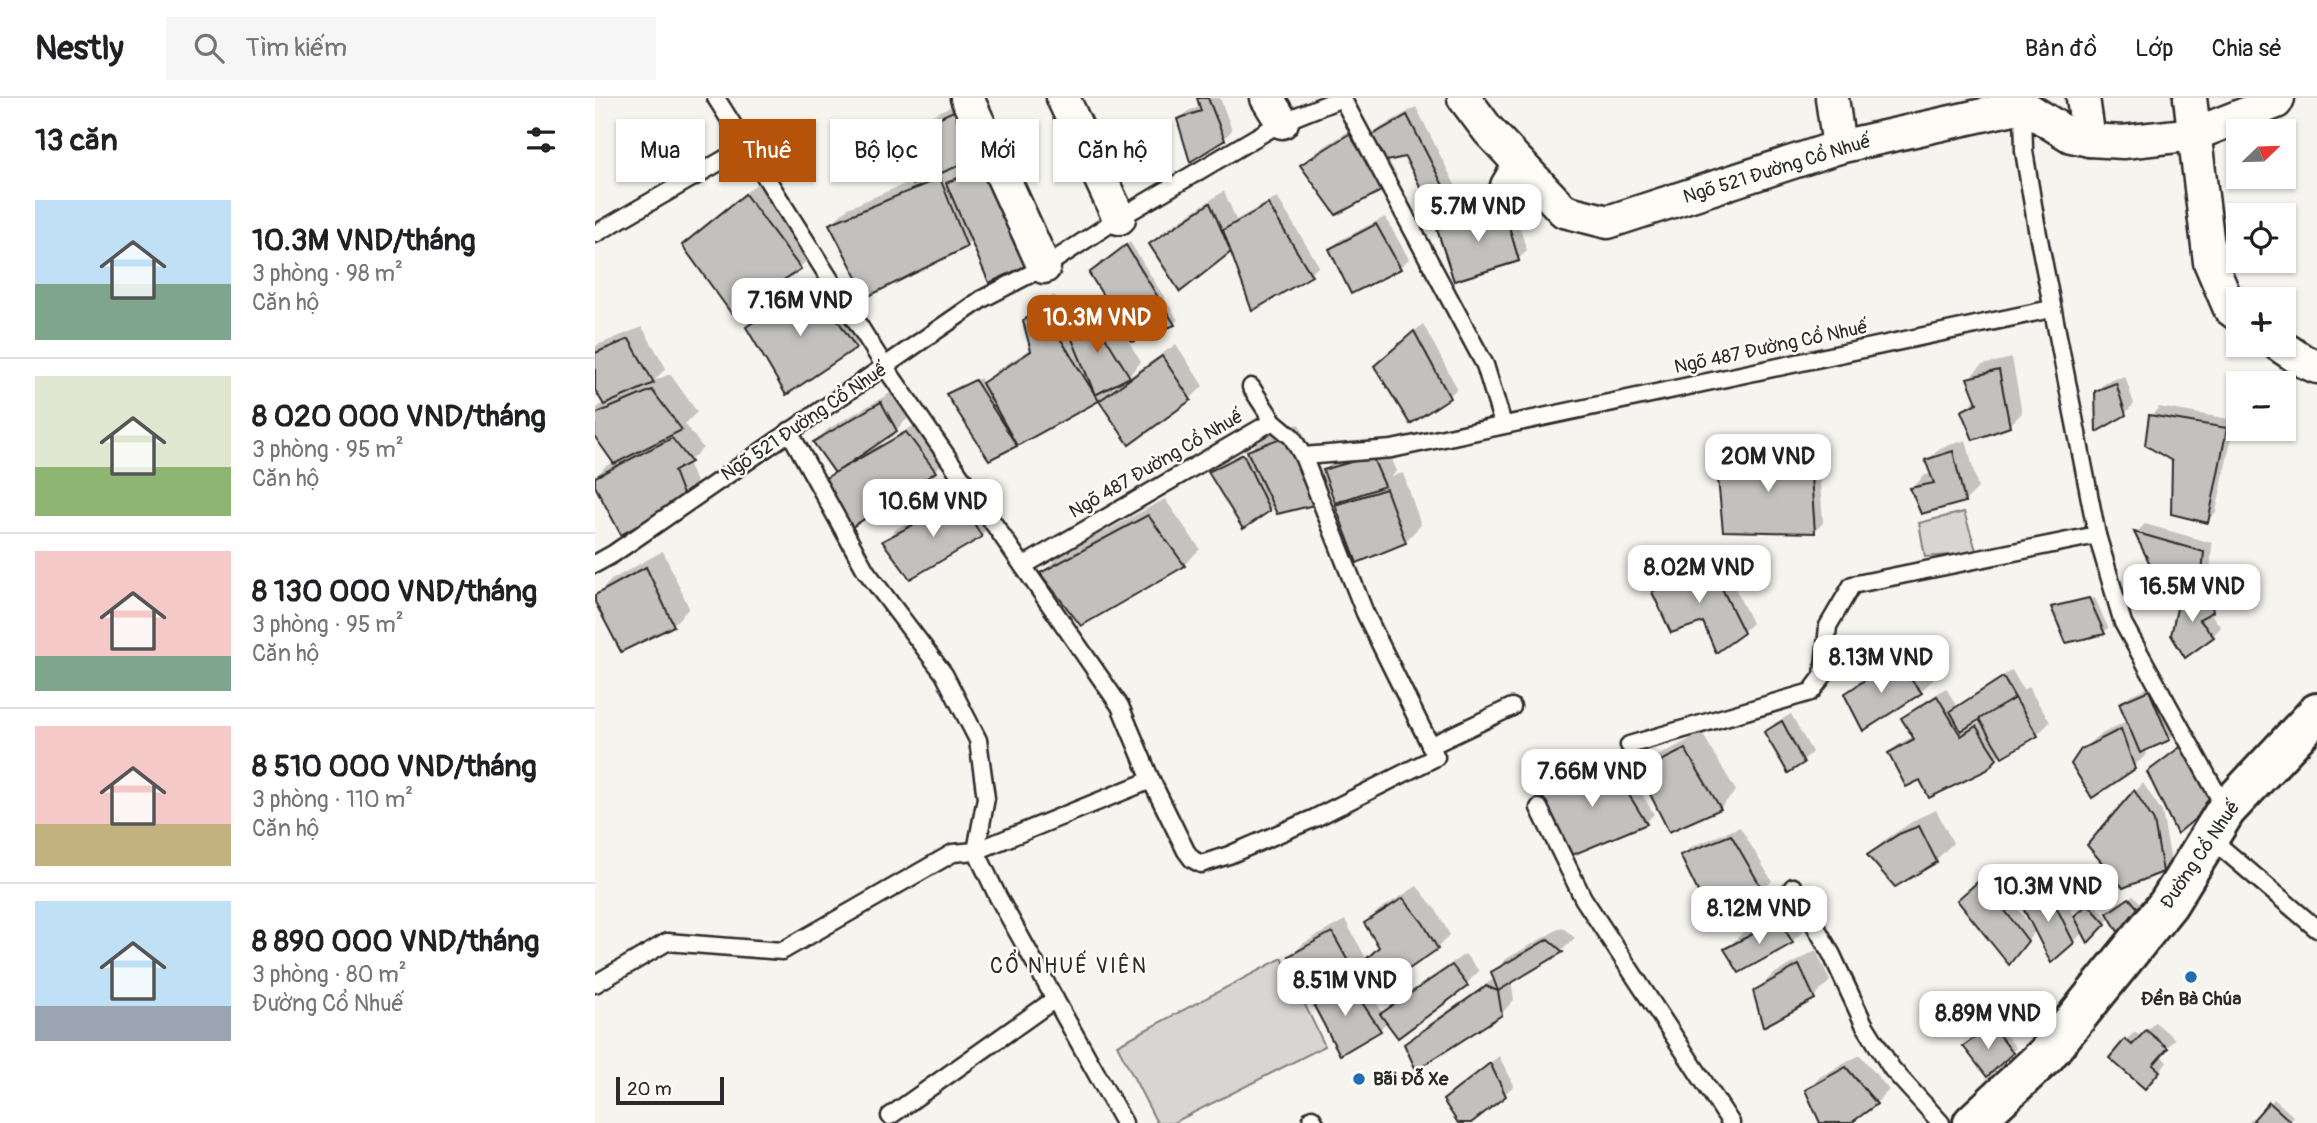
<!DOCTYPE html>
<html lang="vi">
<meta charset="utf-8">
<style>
:root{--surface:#fff;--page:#f6f6f6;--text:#202124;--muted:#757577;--line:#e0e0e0;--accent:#b45309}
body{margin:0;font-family:Pangolin,sans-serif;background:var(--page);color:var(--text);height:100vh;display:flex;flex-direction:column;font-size:26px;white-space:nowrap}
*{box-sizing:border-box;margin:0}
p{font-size:23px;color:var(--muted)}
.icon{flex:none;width:38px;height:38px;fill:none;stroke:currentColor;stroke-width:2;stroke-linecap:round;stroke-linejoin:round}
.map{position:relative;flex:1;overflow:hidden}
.panel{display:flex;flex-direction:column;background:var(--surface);width:595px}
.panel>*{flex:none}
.guide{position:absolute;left:21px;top:21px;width:665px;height:63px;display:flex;gap:14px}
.needle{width:46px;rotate:67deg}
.controls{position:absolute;left:1631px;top:21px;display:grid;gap:14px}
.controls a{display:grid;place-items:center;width:70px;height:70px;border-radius:0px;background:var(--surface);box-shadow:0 2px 5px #0004;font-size:35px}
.scale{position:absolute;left:21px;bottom:18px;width:108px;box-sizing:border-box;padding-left:7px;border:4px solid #2b2b2b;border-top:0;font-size:19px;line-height:24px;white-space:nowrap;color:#2b2b2b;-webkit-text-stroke:5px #fdfcf7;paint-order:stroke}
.price{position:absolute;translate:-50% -60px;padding:0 16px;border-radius:14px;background:#fff;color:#222;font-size:23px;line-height:46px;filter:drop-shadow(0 2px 4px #0008)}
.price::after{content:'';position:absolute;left:50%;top:42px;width:21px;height:16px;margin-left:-10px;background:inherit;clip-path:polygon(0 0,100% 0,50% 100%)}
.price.current{background:var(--accent);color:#fff}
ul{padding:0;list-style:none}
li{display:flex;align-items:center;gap:21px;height:175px;padding:0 35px}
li+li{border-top:2px solid var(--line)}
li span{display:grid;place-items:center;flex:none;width:196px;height:140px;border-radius:0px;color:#555}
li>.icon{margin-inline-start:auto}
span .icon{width:84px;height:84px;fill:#fffc;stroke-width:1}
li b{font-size:30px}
h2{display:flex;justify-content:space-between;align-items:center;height:84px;padding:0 35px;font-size:30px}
.pill{padding:0 24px;border-radius:0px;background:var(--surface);box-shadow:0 2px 5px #0004;font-size:24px;line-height:63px}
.pill.current{background:var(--accent);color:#fff}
header{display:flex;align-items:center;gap:42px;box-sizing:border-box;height:98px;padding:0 35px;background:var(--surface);border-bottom:2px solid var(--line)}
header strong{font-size:33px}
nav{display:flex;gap:38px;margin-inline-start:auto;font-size:24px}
.search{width:490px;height:63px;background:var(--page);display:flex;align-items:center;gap:18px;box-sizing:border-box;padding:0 24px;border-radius:0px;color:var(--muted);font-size:26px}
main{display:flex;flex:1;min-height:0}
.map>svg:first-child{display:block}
.green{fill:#d7d6d2;stroke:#81807e;stroke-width:2}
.shadow{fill:#0003;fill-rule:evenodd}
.building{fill:#c2c1be;stroke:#2b2b2b;stroke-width:2}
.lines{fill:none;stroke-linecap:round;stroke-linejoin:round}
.lane-casing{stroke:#2b2b2b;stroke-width:21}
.street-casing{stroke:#2b2b2b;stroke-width:37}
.secondary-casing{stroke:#2b2b2b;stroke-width:44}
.lane{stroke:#fdfcf7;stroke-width:16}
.street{stroke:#fdfcf7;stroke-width:32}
.secondary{stroke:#fdfcf7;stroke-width:38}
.poi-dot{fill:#1f6fb2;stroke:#fdfcf7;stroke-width:2.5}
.labels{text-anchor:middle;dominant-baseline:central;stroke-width:5;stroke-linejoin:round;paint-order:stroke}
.street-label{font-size:19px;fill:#2b2b2b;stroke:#fdfcf7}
.poi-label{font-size:19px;font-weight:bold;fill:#2b2b2b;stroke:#fdfcf7}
.neighbourhood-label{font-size:21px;letter-spacing:2px;fill:#2b2b2b;stroke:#fdfcf7}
</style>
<header>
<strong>Nestly</strong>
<div class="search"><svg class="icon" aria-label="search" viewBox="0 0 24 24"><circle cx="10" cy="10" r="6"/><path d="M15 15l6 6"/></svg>Tìm kiếm</div>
<nav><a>Bản đồ</a><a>Lớp</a><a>Chia sẻ</a></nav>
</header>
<main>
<section class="panel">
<h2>13 căn<svg class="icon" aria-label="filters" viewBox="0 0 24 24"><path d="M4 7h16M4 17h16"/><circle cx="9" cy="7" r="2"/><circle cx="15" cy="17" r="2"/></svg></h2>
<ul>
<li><span style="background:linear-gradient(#bfe0f5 60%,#7fa58c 0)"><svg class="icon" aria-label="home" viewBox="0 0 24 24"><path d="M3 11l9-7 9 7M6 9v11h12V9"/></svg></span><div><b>10.3M VND/tháng</b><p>3 phòng · 98 m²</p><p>Căn hộ</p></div></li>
<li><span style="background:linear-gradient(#dfe7d0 65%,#8fb573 0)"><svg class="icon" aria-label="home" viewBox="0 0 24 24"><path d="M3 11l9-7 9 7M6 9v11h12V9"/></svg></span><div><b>8 020 000 VND/tháng</b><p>3 phòng · 95 m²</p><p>Căn hộ</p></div></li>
<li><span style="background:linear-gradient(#f6c9c9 75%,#7fa58c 0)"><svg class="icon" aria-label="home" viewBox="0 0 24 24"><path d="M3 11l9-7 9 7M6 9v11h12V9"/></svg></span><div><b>8 130 000 VND/tháng</b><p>3 phòng · 95 m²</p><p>Căn hộ</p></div></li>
<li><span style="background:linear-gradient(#f6c9c9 70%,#c2b280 0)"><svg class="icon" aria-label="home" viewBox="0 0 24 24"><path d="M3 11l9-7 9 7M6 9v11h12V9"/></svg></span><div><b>8 510 000 VND/tháng</b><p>3 phòng · 110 m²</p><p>Căn hộ</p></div></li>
<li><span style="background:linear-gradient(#bfe0f5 75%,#9aa5b1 0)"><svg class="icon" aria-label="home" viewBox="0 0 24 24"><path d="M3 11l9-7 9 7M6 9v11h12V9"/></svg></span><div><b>8 890 000 VND/tháng</b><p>3 phòng · 80 m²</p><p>Đường Cổ Nhuế</p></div></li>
</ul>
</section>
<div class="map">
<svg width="1722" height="1025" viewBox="0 0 1722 1025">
<rect width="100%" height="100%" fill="#f5f4ef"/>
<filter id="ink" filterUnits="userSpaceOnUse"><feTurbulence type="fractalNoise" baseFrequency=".0143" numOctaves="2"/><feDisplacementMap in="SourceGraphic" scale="14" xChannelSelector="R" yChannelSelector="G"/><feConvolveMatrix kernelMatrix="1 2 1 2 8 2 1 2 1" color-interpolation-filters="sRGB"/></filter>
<g filter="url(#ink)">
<g class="green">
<polygon points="1369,414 1382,455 1330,459 1324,425"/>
<polygon points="687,860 730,948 578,1025 562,1025 522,947"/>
</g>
<g class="shadow">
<polygon points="374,0 363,66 365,73 409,55 377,141 371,147 236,126 253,110 317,83 294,44 307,31"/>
<polygon points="604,0 625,0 637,32 629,41 584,22 593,13 607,8"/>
<polygon points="821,9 864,95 851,110 811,57 792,61 802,77 789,90 708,67 721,54 768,24 777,38 785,30"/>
<polygon points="168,81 222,153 205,169 136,213 89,147 106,130"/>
<polygon points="629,93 641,122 682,99 724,168 716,176 637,151 586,191 556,146 569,133"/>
<polygon points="916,101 932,153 923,161 844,132 852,123"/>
<polygon points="790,119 814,161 805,169 757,194 736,151 745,142"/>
<polygon points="535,144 583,222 579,225 537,242 500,171"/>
<polygon points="231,173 273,235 260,248 191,294 153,230 166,216"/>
<path d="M459 197 477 226 487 217 510 204 546 264 533 278 534 279 581 246 608 288 595 301 535 344 504 301 394 360 353 296 385 280 389 286 402 272 437 250 443 210ZM532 278 533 280 517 291 515 287Z"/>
<polygon points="828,226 862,290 854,299 790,259"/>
<polygon points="47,229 71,270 59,283 75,276 102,314 90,326 108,350 93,364 102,387 89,400 0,384 0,379 11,368 20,364 0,336 0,312 9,304 0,289 0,248"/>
<polygon points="1417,260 1427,315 1414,328 1368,314 1382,300 1374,280 1387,267"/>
<polygon points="1530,278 1539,306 1530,315 1502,293 1510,284"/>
<polygon points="299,293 314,319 301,332 274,350 276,352 320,327 348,364 340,373 229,383 240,373 220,344 233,331"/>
<polygon points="1564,309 1640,322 1621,414 1612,423 1556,318"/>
<path d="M704 326 731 383 733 382 730 372 743 359 790 346 802 373 796 379 808 375 826 427 810 444 742 407 750 399 736 390 722 404 679 407 674 412 615 374 623 365 658 349 667 340ZM655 350 657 353 623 370V366Z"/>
<polygon points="1222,341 1228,425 1220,433 1124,371 1133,362"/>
<polygon points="1371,342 1383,390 1370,403 1317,390 1330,377 1337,376 1332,363 1345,350"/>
<polygon points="378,391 399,424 386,437 316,479 290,443 302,430"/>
<polygon points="570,401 605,451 589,467 447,475 464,458"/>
<polygon points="1550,426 1617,445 1615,477 1606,486 1560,471 1542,434"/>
<polygon points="1121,451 1157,525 1148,534 1059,494 1068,486"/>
<polygon points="68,453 94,510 78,527 0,500 16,482"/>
<polygon points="1623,486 1626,503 1614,514 1626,529 1618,538 1585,507 1594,498"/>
<polygon points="1500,500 1513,530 1509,534 1472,543 1458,509 1461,507 1461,510"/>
<polygon points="1318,547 1342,577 1326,594 1251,597 1268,580"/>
<path d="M1417 572 1428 592 1433 589 1455 624 1442 637 1406 655 1391 671 1325 680 1295 655 1304 646 1319 638 1308 621 1317 612 1351 590 1362 609ZM1385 619 1387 623 1375 630 1373 627Z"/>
<polygon points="1563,585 1583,632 1574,641 1550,651 1552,656 1538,669 1487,652 1501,639 1533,622 1526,605 1535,597"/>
<polygon points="1196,616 1217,654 1208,663 1171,634 1180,625"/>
<polygon points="1107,635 1141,693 1125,710 1046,674 1063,658"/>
<polygon points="1022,655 1059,716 1051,724 948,695 957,687"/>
<polygon points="1548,685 1567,714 1576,764 1567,773 1495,747"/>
<polygon points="1341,712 1358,745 1341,762 1300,787 1275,757 1291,741 1323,720"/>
<polygon points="1145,729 1177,783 1168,792 1114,812 1087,757 1096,749"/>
<polygon points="1395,774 1438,831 1440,830 1428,806 1437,797 1461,782 1480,820 1498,804 1514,821 1493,842 1489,834 1478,844 1441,832 1422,856 1373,794"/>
<polygon points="822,788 841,812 855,837 842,850 788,886 769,862 758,873 696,858 709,845 750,822 772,862 785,849 771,825 784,812"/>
<polygon points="1538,797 1553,813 1518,812"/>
<polygon points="1201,807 1214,827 1197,844 1132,851 1148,834"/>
<polygon points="967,829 980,840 967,852 916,883 919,902 906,916 811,946 824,933 900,880 898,875 911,861"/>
<polygon points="1221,852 1235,883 1219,899 1160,894 1177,877"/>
<polygon points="870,856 884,873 871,886 793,923 784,932 719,904 728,895 762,875 788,915 800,904"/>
<polygon points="1560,924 1580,941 1565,957 1572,964 1558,980 1531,942 1540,934 1546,939"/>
<polygon points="1402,925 1421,950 1392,977 1374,944"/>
<polygon points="1265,957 1294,992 1281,1005 1253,1025 1227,1025 1212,992 1225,979"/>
<polygon points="904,958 919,988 873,1025 865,1025 858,994"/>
<polygon points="1679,1001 1698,1018 1692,1025 1653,1025 1658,1020 1660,1022"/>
</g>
<g class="building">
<polygon points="602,0 613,0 630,42 595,64 582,21 606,13"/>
<polygon points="363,11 389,57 318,87 292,43"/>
<polygon points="812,17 857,105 842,121 810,59 787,64 774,39"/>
<polygon points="754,36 790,91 741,117 705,67"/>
<polygon points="396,66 439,164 394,185 351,85"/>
<polygon points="345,80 372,149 272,199 234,126"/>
<polygon points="150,96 206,171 136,215 87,147"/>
<polygon points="615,105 636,154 585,194 554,146"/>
<polygon points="673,106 717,178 657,213 628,132"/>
<polygon points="908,108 924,163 859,183 842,131"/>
<polygon points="908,108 924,163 859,183 842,131"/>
<polygon points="781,126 806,171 756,196 734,151"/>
<polygon points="531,147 580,227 537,244 494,175"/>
<polygon points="218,184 261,250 191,297 151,229"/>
<polygon points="445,208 504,303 422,348 387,285 436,253 428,223"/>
<polygon points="496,216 535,279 500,297 472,229"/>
<polygon points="819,233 855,300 815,326 779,268"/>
<polygon points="34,241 59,285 9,307 0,292 0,255"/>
<polygon points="567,258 596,302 534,347 504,303"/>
<polygon points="1404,272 1415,329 1378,342 1366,313 1382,305 1372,280"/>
<polygon points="380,282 422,348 394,362 351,296"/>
<polygon points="1521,285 1531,317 1501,334 1500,293"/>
<polygon points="57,292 87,332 19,366 0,339 0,316"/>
<polygon points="286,304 302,333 240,375 218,344"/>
<polygon points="1554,317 1632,330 1613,425 1576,416 1577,363 1550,347"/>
<polygon points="311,334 341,374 257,429 227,382"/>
<polygon points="691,338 723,406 682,416 652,353"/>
<polygon points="77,340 96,364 79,373 90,402 26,437 0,388 0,379"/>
<polygon points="1214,349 1220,435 1128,433 1122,370"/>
<polygon points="1358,353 1370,404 1326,416 1315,390 1339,385 1330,362"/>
<polygon points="648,356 675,413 648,431 613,374"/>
<polygon points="777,358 790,388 740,405 728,372"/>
<polygon points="791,391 811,445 762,465 740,407"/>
<polygon points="365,402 387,439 315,481 287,443"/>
<polygon points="553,417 590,468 486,528 445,475"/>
<polygon points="1539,434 1609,454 1606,487 1577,488 1558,472"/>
<polygon points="1111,458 1149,535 1121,555 1108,524 1076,535 1057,494"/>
<polygon points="51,469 79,528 26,554 0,504 0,497"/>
<polygon points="1614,493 1618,514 1604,521 1619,539 1590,560 1576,537 1583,506"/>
<polygon points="1494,500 1510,536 1471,545 1456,509"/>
<polygon points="1300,562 1327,595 1268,633 1249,596"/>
<polygon points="1408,579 1420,600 1366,633 1355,613"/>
<polygon points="1554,592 1575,642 1545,655 1524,605"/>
<polygon points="1342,598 1366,638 1381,628 1402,661 1392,672 1334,700 1325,682 1311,689 1293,655 1319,641 1306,620"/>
<polygon points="1420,600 1443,638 1407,659 1384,621"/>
<polygon points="1187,623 1209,665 1193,675 1169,634"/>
<polygon points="1526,631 1540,671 1497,700 1476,666 1486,651"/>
<polygon points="1589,646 1618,706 1582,736 1552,674"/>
<polygon points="1090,651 1126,711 1074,734 1044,674"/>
<polygon points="1013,663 1052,726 975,758 946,695"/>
<polygon points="1539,692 1559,723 1568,774 1528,790 1492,747"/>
<polygon points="1324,728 1342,764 1300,789 1272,757 1304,736"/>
<polygon points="1136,737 1169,794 1113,814 1085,757"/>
<polygon points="1386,781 1433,843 1414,867 1362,802"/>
<polygon points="1452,790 1479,845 1456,865 1426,806"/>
<polygon points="808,800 828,825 843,851 788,889 768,864 784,849 769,825"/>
<polygon points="1534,800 1550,818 1525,837 1512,815"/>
<polygon points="1493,806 1511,826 1493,845 1479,818"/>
<polygon points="1184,822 1198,845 1144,875 1129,851"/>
<polygon points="737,834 759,874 713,897 694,858"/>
<polygon points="953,841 968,854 903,893 896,874"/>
<polygon points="857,867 873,888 803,940 785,916"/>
<polygon points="1204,867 1220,901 1168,929 1158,893"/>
<polygon points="752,882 786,933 745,957 717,904"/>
<polygon points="891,888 903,893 907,917 821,972 809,946"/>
<polygon points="1397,928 1418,955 1392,979 1368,948"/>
<polygon points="1551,932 1573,950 1558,967 1565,973 1550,991 1514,960 1530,941 1537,947"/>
<polygon points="895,965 911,998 876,1025 863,1025 848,1002"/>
<polygon points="1251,969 1282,1006 1256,1025 1225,1025 1210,992"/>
<polygon points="1674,1004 1695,1023 1693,1025 1662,1025 1658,1022"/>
</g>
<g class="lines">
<defs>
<g id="lane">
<polyline points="121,0 290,269 525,608 556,682 591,753 597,761 606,766 634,757 720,720 841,659 770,515 708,358"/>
<polyline points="747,0 890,267 908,326"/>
<polyline points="1428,8 1429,53 1442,131 1502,437 1528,525 1631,712"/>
<polyline points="0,136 152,48"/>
<polyline points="656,289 678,323"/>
<polyline points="194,333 271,473 349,576 383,642 391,700 381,753 403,799 529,1025"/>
<polyline points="0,466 18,456 387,201 449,169 524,120 687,24 747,0"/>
<polyline points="428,468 678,323 697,339 708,358 797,351 1456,211"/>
<polyline points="1034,647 1216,594 1228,578 1233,528 1257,487 1502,437"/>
<polyline points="835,648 917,609"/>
<polyline points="944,710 988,800 1136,1025"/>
<polyline points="1614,739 1722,831"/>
<polyline points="1198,789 1237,857 1269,926 1297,971 1346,1025"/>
<polyline points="0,886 72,844 187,853 358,755 381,753 556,682"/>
<polyline points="295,1018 460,901"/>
<polyline points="717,1020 720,1025"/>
</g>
<g id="street">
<polyline points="372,0 449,169"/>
<polyline points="468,0 524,120"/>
<polyline points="672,0 687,24"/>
<polyline points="869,0 893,32 969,113 1013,124 1244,49 1428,8 1476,38 1494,42 1528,44 1600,36 1681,4 1683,0"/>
<polyline points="1237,0 1244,49"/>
<polyline points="1488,0 1494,42"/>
<polyline points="1595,0 1615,164 1635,211 1643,217"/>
<polyline points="908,108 912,88 925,66"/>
<polyline points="1684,247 1708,263 1722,269"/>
</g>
<polyline id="secondary" points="1378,1025 1451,957 1573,806 1631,712 1722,615"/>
</defs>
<use href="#lane" class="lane-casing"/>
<use href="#street" class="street-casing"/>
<use href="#secondary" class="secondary-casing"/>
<use href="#lane" class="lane"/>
<use href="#street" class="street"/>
<use href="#secondary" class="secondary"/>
</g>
</g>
<g class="poi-dot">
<circle cx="1596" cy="879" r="7"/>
<circle cx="764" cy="981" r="7"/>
</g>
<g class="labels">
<g class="street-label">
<text transform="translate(1182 71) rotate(-17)">Ngõ 521 Đường Cổ Nhuế</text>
<text transform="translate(1176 249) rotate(-12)">Ngõ 487 Đường Cổ Nhuế</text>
<text transform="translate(209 324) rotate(-34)">Ngõ 521 Đường Cổ Nhuế</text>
<text transform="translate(561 366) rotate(-30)">Ngõ 487 Đường Cổ Nhuế</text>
<text transform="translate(1605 757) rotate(-56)">Đường Cổ Nhuế</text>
</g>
<g class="poi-label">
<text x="1596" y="901">Đền Bà Chúa</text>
<text x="778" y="981" text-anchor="start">Bãi Đỗ Xe</text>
</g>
<g class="neighbourhood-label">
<text x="474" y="868">CỔ NHUẾ VIÊN</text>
</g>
</g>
</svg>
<div class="controls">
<a><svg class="needle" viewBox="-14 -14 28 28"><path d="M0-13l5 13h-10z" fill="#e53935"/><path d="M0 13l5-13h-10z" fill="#757577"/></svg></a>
<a><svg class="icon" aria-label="locate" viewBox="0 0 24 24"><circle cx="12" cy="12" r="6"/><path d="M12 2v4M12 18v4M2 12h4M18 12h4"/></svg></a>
<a>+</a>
<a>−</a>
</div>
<div class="scale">20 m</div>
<b class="price" style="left:883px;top:146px">5.7M VND</b>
<b class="price" style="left:205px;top:240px">7.16M VND</b>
<b class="price current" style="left:502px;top:257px">10.3M VND</b>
<b class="price" style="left:1173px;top:396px">20M VND</b>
<b class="price" style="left:338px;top:441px">10.6M VND</b>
<b class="price" style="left:1104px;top:507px">8.02M VND</b>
<b class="price" style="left:1597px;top:526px">16.5M VND</b>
<b class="price" style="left:1286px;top:597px">8.13M VND</b>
<b class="price" style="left:997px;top:711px">7.66M VND</b>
<b class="price" style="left:1453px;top:826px">10.3M VND</b>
<b class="price" style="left:1164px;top:848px">8.12M VND</b>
<b class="price" style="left:750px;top:920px">8.51M VND</b>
<b class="price" style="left:1393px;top:953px">8.89M VND</b>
<div class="guide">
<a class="pill">Mua</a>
<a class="pill current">Thuê</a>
<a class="pill">Bộ lọc</a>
<a class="pill">Mới</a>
<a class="pill">Căn hộ</a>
</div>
</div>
</main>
